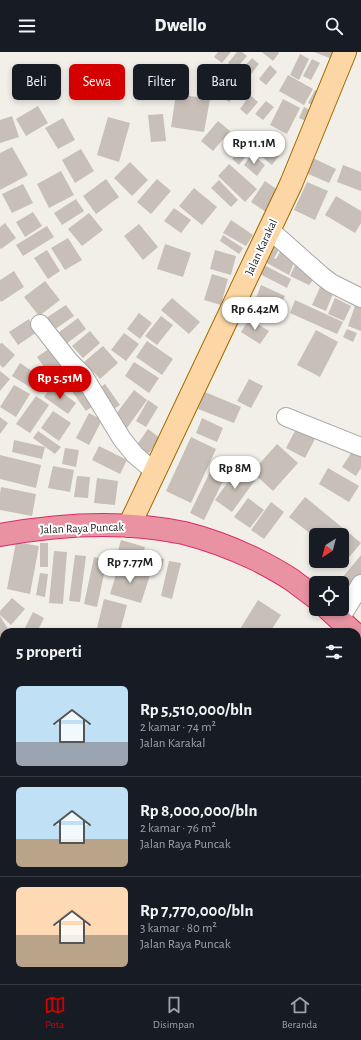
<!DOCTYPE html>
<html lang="id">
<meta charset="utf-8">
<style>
:root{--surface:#171b24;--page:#242831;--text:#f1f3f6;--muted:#9ea1a6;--line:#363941;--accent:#d40000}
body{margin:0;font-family:"Alegreya Sans",sans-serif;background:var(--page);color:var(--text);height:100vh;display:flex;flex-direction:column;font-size:15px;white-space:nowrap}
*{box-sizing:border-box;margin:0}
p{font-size:13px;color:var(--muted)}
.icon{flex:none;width:22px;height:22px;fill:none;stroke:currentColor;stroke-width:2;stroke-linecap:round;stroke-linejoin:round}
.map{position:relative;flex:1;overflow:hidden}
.sheet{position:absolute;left:0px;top:576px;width:361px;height:356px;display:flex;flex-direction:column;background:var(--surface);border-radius:12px 12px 0 0;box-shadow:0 2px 6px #0003}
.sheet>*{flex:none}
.hud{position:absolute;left:12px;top:12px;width:337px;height:36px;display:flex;gap:8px}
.needle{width:26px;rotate:216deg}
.controls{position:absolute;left:309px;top:476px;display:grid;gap:8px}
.controls a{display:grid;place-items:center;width:40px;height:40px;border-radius:6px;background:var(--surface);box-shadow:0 2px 6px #0003;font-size:20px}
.price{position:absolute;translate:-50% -34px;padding:0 9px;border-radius:14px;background:#fff;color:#222;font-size:13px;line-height:26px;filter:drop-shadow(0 1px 2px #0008)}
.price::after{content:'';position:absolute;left:50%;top:24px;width:12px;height:9px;margin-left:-6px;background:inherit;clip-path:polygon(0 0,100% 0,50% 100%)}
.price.active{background:var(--accent);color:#fff}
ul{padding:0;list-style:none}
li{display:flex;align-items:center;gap:12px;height:100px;padding:0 16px}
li+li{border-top:1px solid var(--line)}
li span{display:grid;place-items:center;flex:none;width:112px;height:80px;border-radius:6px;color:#555}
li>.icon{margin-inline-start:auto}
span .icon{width:48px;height:48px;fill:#fffc;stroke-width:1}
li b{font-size:17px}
h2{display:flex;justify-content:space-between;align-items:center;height:48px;padding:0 16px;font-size:17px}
.pill{padding:0 14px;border-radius:6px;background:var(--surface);box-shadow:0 2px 6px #0003;font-size:14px;line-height:36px}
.pill.active{background:var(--accent);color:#fff}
header{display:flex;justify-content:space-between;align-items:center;height:52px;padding:0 16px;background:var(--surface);font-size:18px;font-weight:800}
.tabs{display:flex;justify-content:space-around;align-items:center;height:56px;border-top:1px solid var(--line);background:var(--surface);font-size:11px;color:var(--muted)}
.tabs a{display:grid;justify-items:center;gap:2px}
.tabs .active{color:var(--accent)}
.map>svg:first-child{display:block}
.building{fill:#c7bfb8}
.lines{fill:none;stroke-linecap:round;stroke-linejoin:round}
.minor-casing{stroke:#a9a9a9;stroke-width:20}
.major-casing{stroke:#a06b00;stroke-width:24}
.highway-casing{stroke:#dc2a67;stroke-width:24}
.minor{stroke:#fff;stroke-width:18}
.major{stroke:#fcd6a4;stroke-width:22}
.highway{stroke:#e892a2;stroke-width:22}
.labels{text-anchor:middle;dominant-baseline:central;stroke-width:4;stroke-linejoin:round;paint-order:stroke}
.street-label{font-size:12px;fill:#222;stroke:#fff}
</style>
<header><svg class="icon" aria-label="menu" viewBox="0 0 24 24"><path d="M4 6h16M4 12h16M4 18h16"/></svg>Dwello<svg class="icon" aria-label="search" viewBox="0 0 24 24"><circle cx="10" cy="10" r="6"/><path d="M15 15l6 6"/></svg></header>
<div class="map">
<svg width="361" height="932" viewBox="0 0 361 932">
<rect width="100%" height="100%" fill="#f2efe9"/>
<g class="building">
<polygon points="218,0 231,0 222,11 214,5"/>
<polygon points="237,0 242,0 247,4 236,17 228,11"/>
<polygon points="262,0 278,0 279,1 273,9"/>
<polygon points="314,0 335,0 332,7"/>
<polygon points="300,2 309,7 299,28 290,23"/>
<polygon points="252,6 259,12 248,26 240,19"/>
<polygon points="312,7 320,11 311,28 303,24"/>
<polygon points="270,13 277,20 266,33 259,27"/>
<polygon points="222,23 230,29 219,43 211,36"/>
<polygon points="288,23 313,37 304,53 279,39"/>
<polygon points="232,30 240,37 229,50 221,44"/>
<polygon points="315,38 321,41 314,54 308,51"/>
<polygon points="176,42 210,47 204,80 171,75"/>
<polygon points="250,43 258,50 247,63 240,57"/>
<polygon points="283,47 300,56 287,82 270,73"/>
<polygon points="266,49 274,55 263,68 255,62"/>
<polygon points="38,54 48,71 26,84 16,67"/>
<polygon points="304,55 312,59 308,70 299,66"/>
<polygon points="163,62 166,89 151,90 148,63"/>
<polygon points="12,64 19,85 0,91 0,68"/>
<polygon points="108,65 130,71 119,110 97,103"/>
<polygon points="63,66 75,88 58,97 45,76"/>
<polygon points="218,69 230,79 213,99 201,89"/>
<polygon points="257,82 281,101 272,113 248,94"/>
<polygon points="244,92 251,97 239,113 232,107"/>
<polygon points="12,95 28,123 0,138 0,101"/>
<polygon points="81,97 94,119 75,131 62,108"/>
<polygon points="252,102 265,113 257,124 244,113"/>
<polygon points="311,105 336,117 329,131 304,120"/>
<polygon points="130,110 148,128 132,144 114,126"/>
<polygon points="229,112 257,137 245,150 218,124"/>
<polygon points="343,113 361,120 361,139 337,130"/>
<polygon points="61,119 74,143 49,156 37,132"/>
<polygon points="106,127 119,145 96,162 83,144"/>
<polygon points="157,127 171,139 151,162 137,150"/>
<polygon points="219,128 238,148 231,155 211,136"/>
<polygon points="265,129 279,139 266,160 251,150"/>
<polygon points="307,130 328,139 315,168 294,158"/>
<polygon points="23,132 33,151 12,161 2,142"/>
<polygon points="194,136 217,155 202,173 179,154"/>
<polygon points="336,144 361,159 361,171 355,181 325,163"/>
<polygon points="76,147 84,159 62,173 54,161"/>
<polygon points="174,156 191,168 181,181 164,169"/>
<polygon points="33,160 42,174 25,185 16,170"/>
<polygon points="89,161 103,178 82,194 68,177"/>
<polygon points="231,168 253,183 246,194 223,181"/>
<polygon points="5,171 16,186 1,197 0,196 0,175"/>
<polygon points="139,172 158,195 143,208 124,184"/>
<polygon points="47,174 54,185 23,204 16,193"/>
<polygon points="223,183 243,196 239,202 220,189"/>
<polygon points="68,186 82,208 65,218 51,196"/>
<polygon points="275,190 281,194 274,206 276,207 283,195 295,208 289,223 265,210"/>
<polygon points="165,192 191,201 183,225 157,217"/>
<polygon points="47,198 60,219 48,227 34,206"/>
<polygon points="215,198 236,204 231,223 210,217"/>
<polygon points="297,209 300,213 299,216 314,227 309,233 290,224"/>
<polygon points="262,212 291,227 287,236 258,221"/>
<polygon points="14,219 24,235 1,250 0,248 0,228"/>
<polygon points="212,222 228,227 221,253 204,248"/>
<polygon points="45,229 60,248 39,264 24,245"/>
<polygon points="261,233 285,244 278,259 255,249"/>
<polygon points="321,233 334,239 326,259 312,253"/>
<polygon points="172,246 200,270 189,282 161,258"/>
<polygon points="335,246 351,254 344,269 328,262"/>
<polygon points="295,248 343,270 337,282 290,261"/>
<polygon points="357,248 361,250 361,279 348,274"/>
<polygon points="66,253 74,264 51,280 43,268"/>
<polygon points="139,261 152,271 140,287 127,277"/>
<polygon points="161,264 173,273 157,293 145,284"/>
<polygon points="78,266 86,277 62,295 54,284"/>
<polygon points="29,267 37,280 18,293 9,280"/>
<polygon points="249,267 269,279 260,292 241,280"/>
<polygon points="347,277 357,281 353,290 343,285"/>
<polygon points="316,278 338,290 320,325 297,313"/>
<polygon points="90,279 100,291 83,306 72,294"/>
<polygon points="124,281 139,292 126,309 111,298"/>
<polygon points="147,289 173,307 162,323 136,305"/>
<polygon points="2,291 15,303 3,316 0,313 0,292"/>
<polygon points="53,294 75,325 59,336 37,305"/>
<polygon points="103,294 118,311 100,327 84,310"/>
<polygon points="134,310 159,326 149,341 125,324"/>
<polygon points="20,311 41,325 33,337 12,324"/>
<polygon points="0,319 10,327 0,339"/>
<polygon points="249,327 263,334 251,356 237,349"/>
<polygon points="76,329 93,354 86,359 69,335"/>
<polygon points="105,332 120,353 110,359 96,339"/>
<polygon points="14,333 30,342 16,365 0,355"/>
<polygon points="52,333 76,351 68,362 44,345"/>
<polygon points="134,338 147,348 127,376 113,366"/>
<polygon points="205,340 241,355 234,371 198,357"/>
<polygon points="36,344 49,353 30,381 16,372"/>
<polygon points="148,348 158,355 146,375 136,369"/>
<polygon points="53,359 71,371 59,389 41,376"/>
<polygon points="89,361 102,368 89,393 76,386"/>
<polygon points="0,365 8,371 0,382"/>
<polygon points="202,366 223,376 217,390 196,381"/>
<polygon points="297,375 316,385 305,406 286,396"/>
<polygon points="148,377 160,386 146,405 134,397"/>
<polygon points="38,379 61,395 55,402 33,386"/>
<polygon points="191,385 216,397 191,451 166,439"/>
<polygon points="14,388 45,395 42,407 12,400"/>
<polygon points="277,392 298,411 273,439 252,420"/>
<polygon points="99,394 127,408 120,422 92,408"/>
<polygon points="355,395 361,399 361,416 356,424 342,415"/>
<polygon points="65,396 79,398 76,415 62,412"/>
<polygon points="0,403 41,413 36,436 0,427"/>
<polygon points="53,414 74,418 70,440 48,436"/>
<polygon points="238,416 255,428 232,460 215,448"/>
<polygon points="328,416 359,434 349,450 319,432"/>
<polygon points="210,420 224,427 204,468 190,461"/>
<polygon points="77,424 90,425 88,446 74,445"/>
<polygon points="97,426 118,429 115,453 94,451"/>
<polygon points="1,435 36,442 32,464 0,458 0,442"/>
<polygon points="305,445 361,491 345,510 342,507 342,483 316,483 316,486 289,465"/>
<polygon points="248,446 264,458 250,476 234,465"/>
<polygon points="271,450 284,460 264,487 251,478"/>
<polygon points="121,488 145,495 141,507 118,499"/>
<polygon points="16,490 39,494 30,542 7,537"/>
<rect x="40" y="491" width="8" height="24"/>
<polygon points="54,499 67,500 63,552 49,551"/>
<polygon points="75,503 86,504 80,550 69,549"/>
<polygon points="361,503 361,523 343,545 342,544 342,531 338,531"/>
<polygon points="94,505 107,508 97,555 84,552"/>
<polygon points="153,505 164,507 162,515 151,513"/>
<polygon points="169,509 181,511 172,547 161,544"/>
<polygon points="119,513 150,523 141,551 110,542"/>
<polygon points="40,521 48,522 45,545 36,543"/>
<polygon points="12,546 25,557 11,573 0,563 0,559"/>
<polygon points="104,547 127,553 120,580 96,580"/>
<polygon points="258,548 281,563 270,580 245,580 240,577"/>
<polygon points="33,560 44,566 37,580 23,580"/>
<polygon points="0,564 10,580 4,580 4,594 0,596"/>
<polygon points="4,603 4,627 0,623 0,607"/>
<polygon points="357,629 361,632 361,656 357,660"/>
<polygon points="4,698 4,727 0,731 0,702"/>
<polygon points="361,731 361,745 357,748 357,733"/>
<polygon points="361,815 361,855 357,858 357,818"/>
<polygon points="108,928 120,928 131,930 131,932 108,932"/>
<polygon points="251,928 277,928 275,932 250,932"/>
<polygon points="282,928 304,928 303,932 281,932"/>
<polygon points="314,928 347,928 346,932 313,932"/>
</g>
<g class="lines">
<defs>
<g id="minor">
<polyline points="270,178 322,224 331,231 361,246"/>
<polyline points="40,272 69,309 83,323 122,387 135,403 155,420"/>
<polyline points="286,365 361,395"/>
<polyline points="340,567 361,532"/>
<polyline points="0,660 4,666"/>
<polyline points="357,773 361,772"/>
<polyline points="357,868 361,868"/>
<polyline points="141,932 142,928"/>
</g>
<polyline id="major" points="129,474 291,132 345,0"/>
<g id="highway">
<path d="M0 483C60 472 123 468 184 481 208 487 232 496 255 507 267 513 280 520 292 528 300 534 308 540 316 546"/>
<polyline points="328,557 353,580"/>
</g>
</defs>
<use href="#minor" class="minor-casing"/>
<use href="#major" class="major-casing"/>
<use href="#highway" class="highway-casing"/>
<use href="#minor" class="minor"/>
<use href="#major" class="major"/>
<use href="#highway" class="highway"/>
</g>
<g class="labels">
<g class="street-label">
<text transform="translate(261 195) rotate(-65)">Jalan Karakal</text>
<text transform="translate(82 476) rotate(-2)">Jalan Raya Puncak</text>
</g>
</g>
</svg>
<div class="controls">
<a><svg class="needle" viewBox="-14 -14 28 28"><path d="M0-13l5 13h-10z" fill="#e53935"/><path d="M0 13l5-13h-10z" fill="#9ea1a6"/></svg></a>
<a><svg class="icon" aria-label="locate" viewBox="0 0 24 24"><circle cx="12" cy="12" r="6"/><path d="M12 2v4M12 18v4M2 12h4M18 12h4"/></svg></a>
</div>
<b class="price" style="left:254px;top:113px">Rp 11.1M</b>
<b class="price" style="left:255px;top:279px">Rp 6.42M</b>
<b class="price active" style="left:60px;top:348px">Rp 5.51M</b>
<b class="price" style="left:235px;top:438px">Rp 8M</b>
<b class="price" style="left:130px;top:532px">Rp 7.77M</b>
<div class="hud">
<a class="pill">Beli</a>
<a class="pill active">Sewa</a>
<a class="pill">Filter</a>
<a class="pill">Baru</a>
</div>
<section class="sheet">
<h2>5 properti<svg class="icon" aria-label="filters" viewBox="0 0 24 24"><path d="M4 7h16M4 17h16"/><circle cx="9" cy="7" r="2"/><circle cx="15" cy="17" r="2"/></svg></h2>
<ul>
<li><span style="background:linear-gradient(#bfe0f5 70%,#9aa5b1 0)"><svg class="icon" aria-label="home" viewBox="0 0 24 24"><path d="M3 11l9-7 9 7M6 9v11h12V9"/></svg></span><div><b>Rp 5,510,000/bln</b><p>2 kamar · 74 m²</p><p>Jalan Karakal</p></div></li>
<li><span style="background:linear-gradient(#bfe0f5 65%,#b9a48a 0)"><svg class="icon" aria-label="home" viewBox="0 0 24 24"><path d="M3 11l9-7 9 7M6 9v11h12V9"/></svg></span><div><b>Rp 8,000,000/bln</b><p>2 kamar · 76 m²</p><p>Jalan Raya Puncak</p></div></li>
<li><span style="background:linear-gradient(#ffd9b3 60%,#b9a48a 0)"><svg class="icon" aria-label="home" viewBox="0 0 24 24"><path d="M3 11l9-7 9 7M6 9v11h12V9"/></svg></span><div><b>Rp 7,770,000/bln</b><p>3 kamar · 80 m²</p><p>Jalan Raya Puncak</p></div></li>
</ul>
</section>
</div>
<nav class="tabs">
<a class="active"><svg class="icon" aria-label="map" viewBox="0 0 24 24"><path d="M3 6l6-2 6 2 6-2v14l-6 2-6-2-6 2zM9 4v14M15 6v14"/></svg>Peta</a>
<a><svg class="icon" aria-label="saved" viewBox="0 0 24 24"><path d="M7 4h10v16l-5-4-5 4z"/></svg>Disimpan</a>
<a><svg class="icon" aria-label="home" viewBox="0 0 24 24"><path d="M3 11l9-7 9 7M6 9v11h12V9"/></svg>Beranda</a>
</nav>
